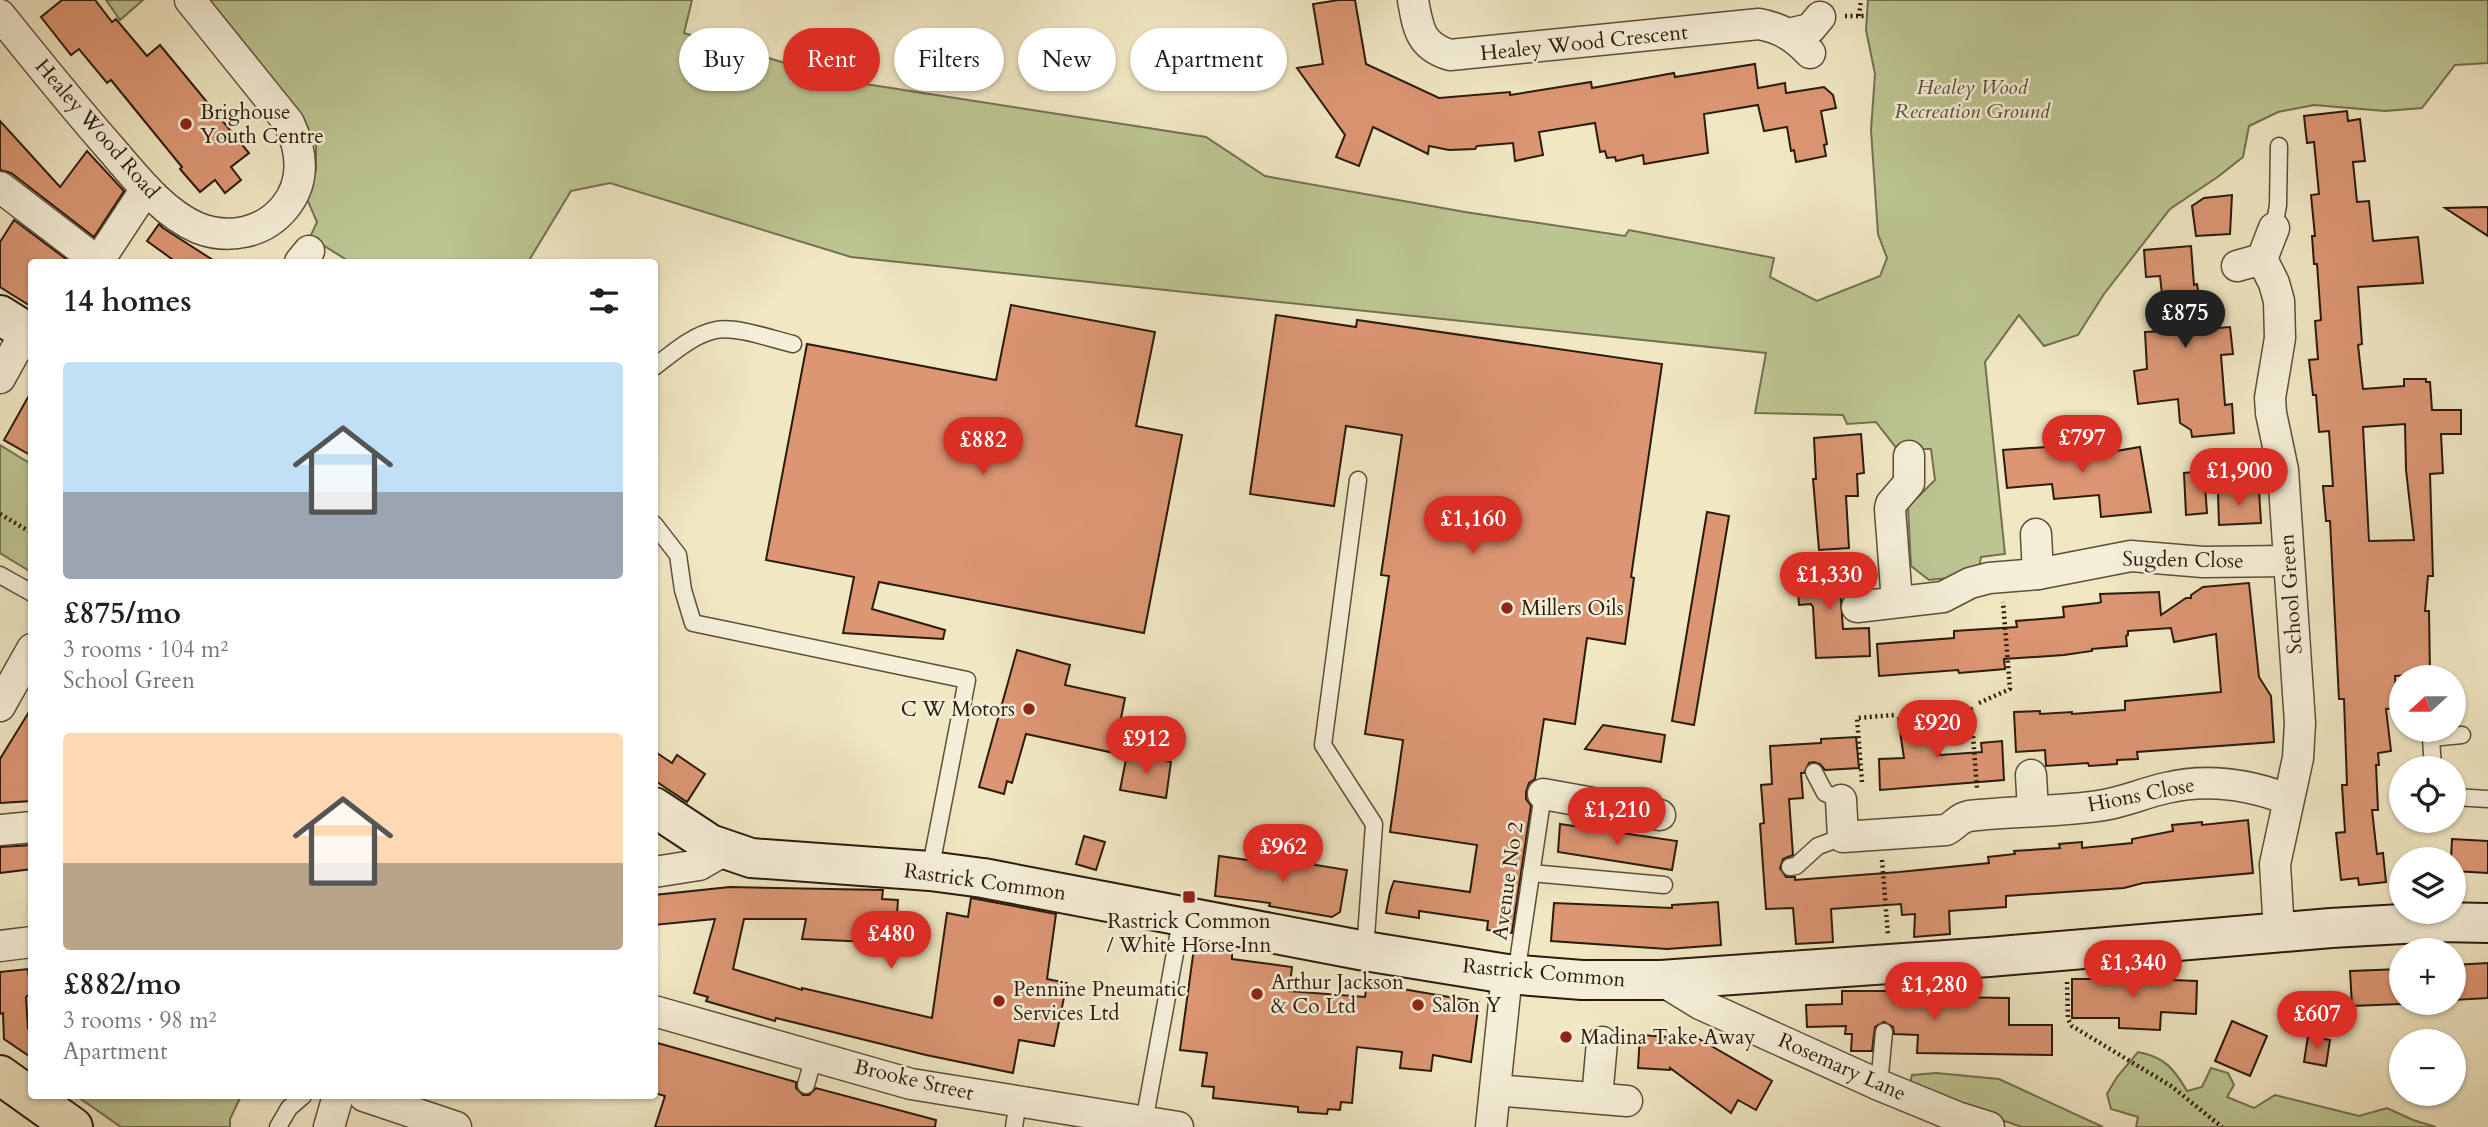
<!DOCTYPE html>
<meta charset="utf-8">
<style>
:root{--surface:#fff;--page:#f2f2f2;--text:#202124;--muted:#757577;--accent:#d93025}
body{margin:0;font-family:Cardo,serif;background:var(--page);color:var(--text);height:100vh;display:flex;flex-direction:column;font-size:26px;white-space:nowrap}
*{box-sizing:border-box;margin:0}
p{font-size:23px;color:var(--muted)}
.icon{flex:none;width:38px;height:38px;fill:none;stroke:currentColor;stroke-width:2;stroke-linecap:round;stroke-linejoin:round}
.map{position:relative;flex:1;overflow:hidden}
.panel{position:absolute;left:28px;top:259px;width:630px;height:840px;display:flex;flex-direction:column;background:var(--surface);border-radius:7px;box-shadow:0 2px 5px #0004}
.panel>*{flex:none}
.hud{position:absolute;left:679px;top:28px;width:665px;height:63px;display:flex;gap:14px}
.needle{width:46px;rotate:249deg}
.tools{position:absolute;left:2389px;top:665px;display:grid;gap:14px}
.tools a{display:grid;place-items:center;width:77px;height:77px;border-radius:50%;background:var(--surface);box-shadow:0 2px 5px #0004;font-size:35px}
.price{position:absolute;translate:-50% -60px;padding:0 16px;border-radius:24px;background:var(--accent);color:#fff;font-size:23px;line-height:46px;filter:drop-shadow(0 2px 4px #0008)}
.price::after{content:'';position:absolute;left:50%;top:42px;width:21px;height:16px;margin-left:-10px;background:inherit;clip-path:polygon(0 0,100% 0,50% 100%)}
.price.active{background:#222;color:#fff}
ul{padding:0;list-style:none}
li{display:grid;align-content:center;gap:14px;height:371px;padding:0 35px}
li span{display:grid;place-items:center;height:217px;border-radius:7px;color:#555}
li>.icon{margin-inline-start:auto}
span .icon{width:126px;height:126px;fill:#fffc;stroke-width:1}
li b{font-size:30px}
h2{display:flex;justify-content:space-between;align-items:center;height:84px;padding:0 35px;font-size:30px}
.pill{padding:0 24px;border-radius:32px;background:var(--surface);box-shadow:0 2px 5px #0004;font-size:24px;line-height:63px}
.pill.active{background:var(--accent);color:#fff}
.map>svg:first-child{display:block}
.green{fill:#bcc592;stroke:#747050;stroke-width:2}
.building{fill:#dc9674;stroke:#2c1b0d;stroke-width:2;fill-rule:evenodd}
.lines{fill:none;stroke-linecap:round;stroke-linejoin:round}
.lane-casing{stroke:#5d4e3a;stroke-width:19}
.street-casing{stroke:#5d4e3a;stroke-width:33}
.secondary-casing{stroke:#2c1b0d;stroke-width:42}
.primary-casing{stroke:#2c1b0d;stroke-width:42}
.path{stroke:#2c1b0d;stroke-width:4.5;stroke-dasharray:2 3.5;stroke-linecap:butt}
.lane{stroke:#f5efd8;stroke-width:16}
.street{stroke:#f5efd8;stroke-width:30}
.secondary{stroke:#f5efd8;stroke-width:38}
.primary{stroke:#f0e7c3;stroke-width:38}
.poi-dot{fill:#8f2418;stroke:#f5efd8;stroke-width:2.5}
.labels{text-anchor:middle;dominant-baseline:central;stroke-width:5;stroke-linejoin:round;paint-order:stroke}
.street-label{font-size:21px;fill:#2c1b0d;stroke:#f5efd8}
.park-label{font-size:21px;font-style:italic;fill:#574e35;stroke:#f5efd8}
.poi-label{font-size:21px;fill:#2c1b0d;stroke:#f5efd8;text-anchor:start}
</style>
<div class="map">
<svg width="2488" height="1127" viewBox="0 0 2488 1127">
<rect width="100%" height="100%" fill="#f0e7c3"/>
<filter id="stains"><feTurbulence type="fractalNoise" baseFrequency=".00286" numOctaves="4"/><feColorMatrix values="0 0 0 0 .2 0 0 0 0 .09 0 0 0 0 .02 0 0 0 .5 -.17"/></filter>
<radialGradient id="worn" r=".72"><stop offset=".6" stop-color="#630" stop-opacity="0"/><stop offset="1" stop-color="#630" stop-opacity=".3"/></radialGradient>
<g class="green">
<polygon points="106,0 143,0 120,20"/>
<polygon points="209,0 692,0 684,33 846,81 1206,137 1265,176 1465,212 1625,236 1629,230 1774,258 1770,277 1817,301 1880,276 1887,258 1878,234 1871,130 1875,74 1866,30 1868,0 2488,0 2488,63 2455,65 2422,108 2385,111 2314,105 2278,112 2249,126 2243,157 2219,176 2170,209 2104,294 2078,335 2044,346 2019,315 1985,362 2005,554 1981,557 1978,575 1929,580 1911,566 1908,507 1935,480 1931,449 1897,449 1876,422 1847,424 1843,415 1755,413 1766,353 851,257 610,183 571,191 528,262 350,262 310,237 317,222 307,199 316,170 316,146 300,114"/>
<polygon points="0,445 31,464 31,572 0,553"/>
<path d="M2138 1052C2165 1057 2174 1069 2187 1091L2202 1087 2211 1068 2228 1073 2234 1085 2227 1097 2254 1108 2275 1095 2359 1116 2387 1108 2413 1120 2436 1127H2136L2138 1117 2111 1109 2107 1094 2117 1077Z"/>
<polygon points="1936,1073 1999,1079 2103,1127 2022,1127 1958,1105 1910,1083 1912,1075"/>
<polygon points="84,1096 241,1096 230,1119 230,1127 121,1127 81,1099"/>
</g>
<g class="building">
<polygon points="62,0 95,0 112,22 116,19 147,56 160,45 249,153 231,167 241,180 225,193 215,180 200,192 180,169 182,167 111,80 107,83 79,49 71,55 41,17"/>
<polygon points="1339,0 1355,0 1366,64 1439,98 1510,92 1510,95 1591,82 1592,88 1674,73 1675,77 1755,64 1758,88 1785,83 1786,93 1824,87 1833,95 1836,108 1821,111 1827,144 1824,145 1826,156 1796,162 1794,150 1791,151 1787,127 1764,131 1758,105 1704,114 1708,153 1644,164 1643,155 1616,161 1615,157 1607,158 1605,151 1600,152 1595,123 1539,132 1543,155 1515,161 1513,143 1477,146 1475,149 1449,150 1429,146 1428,154 1373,127 1359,166 1336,157 1345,135 1297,68 1323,64 1313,4"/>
<path d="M2347 111 2348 121 2360 119 2365 161 2353 162 2357 202 2369 201 2373 241 2418 237 2423 283 2358 287 2362 344 2358 345 2363 389 2404 386V379H2426V382H2430L2432 410H2461V434H2441L2443 473 2430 474 2433 576H2428L2425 611H2429L2430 674 2395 676 2397 708 2386 709 2391 751 2378 753 2379 765H2376L2378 810H2372L2377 854 2383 853 2386 882 2359 885 2358 878 2341 880 2336 833 2345 832 2342 785H2347L2344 699H2339L2330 521H2326L2323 486H2333L2329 431 2319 432 2316 395H2313L2309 360 2318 359 2315 321 2321 320 2317 264H2314L2312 236H2315L2311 195 2319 194 2314 142 2307 143 2304 116ZM2405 424 2406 470 2414 540 2369 541 2363 427Z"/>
<polygon points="0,121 60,187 87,151 124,191 94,237 11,173 0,170"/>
<polygon points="2232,195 2230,234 2196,236 2192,206 2204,198"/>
<polygon points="2488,207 2488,236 2445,208"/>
<polygon points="14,220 70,262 32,262 32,307 0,287 0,242"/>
<polygon points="159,224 163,228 216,262 176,262 147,241"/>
<polygon points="2191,246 2194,285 2197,284 2205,329 2230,327 2233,354 2221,355 2225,405 2232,404 2234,433 2192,437 2191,430 2180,423 2178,399 2138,404 2134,371 2147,369 2145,332 2166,331 2160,276 2146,277 2144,250"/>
<polygon points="1011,305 1155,332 1136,426 1182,435 1144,633 879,582 872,609 945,630 943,639 843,633 854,577 766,560 807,344 996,380"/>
<polygon points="1276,315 1356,327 1357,320 1662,364 1631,577 1634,578 1625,644 1587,638 1575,724 1544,719 1535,779 1529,783 1526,792 1526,799 1531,806 1512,933 1487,930 1488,921 1419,911 1419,918 1386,913 1390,892 1394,881 1470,892 1477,845 1390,832 1403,740 1365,734 1389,576 1381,575 1402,435 1346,426 1334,506 1250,494"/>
<polygon points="32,390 32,456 4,440"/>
<polygon points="2067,433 2068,453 2098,452 2098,454 2140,447 2151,512 2101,517 2099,495 2054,499 2052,484 2007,488 2003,450 2046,447 2045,435"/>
<polygon points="1861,434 1864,473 1857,474 1858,496 1846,496 1849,548 1819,550 1813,479 1816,479 1814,438"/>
<polygon points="2204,471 2207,513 2186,515 2184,473"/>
<polygon points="2259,490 2261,523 2219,525 2218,493"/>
<polygon points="1707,512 1729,516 1694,725 1672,721"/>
<polygon points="1838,560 1843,629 1869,628 1870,656 1816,658 1813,607 1811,604 1799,605 1796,563"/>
<polygon points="2249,583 2259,677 2271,696 2274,742 2137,752 2138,759 2117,760 2117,764 2089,766 2088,763 2046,766 2045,750 2016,752 2014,712 2040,711 2040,714 2072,712 2072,714 2125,710 2125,701 2221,692 2216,634 2174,642 2171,628 2128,631 2128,635 2126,636 2127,646 2092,649 2092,651 2064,655 2004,659 2005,669 1959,673 1958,670 1879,676 1877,644 1954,638 1954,631 2017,627 2016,621 2064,617 2063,607 2098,603 2101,602 2100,594 2159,592 2161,615 2186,598 2191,598 2191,595 2203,587"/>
<polygon points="1017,650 1070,665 1065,685 1125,698 1114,753 1026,734 1012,783 1007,781 1004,794 979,787"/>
<polygon points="32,707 32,801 0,803 0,759"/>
<polygon points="1937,715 1940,755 1982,752 1981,743 2002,741 2004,780 1880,790 1879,759 1904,758 1898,718"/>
<polygon points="1603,725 1665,735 1661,762 1585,749"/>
<polygon points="1856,737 1859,768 1825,770 1820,764 1814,762 1809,763 1804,773 1801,773 1803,798 1789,799 1793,855 1783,859 1780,868 1786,877 1795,877 1795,880 1899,872 1989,863 1988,857 2015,854 2014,851 2060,848 2059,844 2082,842 2082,848 2132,843 2132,839 2173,831 2172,825 2202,822 2202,825 2248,820 2253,873 2143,883 2124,888 2006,896 2006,907 1949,911 1950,934 1914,937 1915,914 1902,915 1901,904 1831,909 1833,942 1796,944 1793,908 1766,909 1760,824 1764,823 1761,785 1772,784 1770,746 1821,743 1821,739"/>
<polygon points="654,751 672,763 677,755 705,774 687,802 654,780"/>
<polygon points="1127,754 1171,762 1166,798 1120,790"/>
<polygon points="1560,824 1677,841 1672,870 1558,852"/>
<polygon points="1084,836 1105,842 1096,870 1076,864"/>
<polygon points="2452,839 2488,841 2488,873 2454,871 2454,859 2451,859"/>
<polygon points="32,845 32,869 0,873 0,847"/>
<polygon points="1278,849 1298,852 1297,862 1347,870 1340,912 1332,917 1269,906 1270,903 1215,896 1219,856 1276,864"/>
<polygon points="730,887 883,890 882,899 898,900 895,943 802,939 806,919 744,919 733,969 802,990 802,988 932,1018 947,913 968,917 971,898 1056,914 1047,979 1067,983 1054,1046 1019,1040 1013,1073 926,1055 776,1018 775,1021 706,1001 708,997 694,993 715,919 654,925 654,895"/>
<polygon points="1718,902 1721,945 1667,949 1551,941 1554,903 1672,908 1672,905"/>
<polygon points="1195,941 1232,948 1232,959 1292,967 1289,991 1365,997 1367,983 1479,1002 1471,1062 1433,1055 1431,1071 1400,1068 1402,1052 1357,1047 1352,1103 1341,1102 1340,1110 1328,1109 1327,1114 1298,1112 1298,1107 1213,1098 1214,1087 1202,1086 1207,1053 1180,1050"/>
<polygon points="2488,963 2488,998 2454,1000 2454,965"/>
<polygon points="28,969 31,993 26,997 28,1029 32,1030 32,1058 4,1039 3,1013 0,1014 0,972"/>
<polygon points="2401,969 2401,1004 2352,1006 2350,971"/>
<polygon points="2095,977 2197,981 2196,1014 2161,1012 2160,1030 2119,1028 2119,1018 2072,1018 2072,979 2095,979"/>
<polygon points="1842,991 1951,991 1951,997 2009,998 2009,1025 2052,1025 2052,1055 1917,1053 1918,1035 1894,1034 1893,1027 1884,1022 1875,1027 1872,1051 1851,1051 1852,1034 1845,1034 1846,1026 1807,1027 1806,1005 1842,1004"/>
<polygon points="2232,1021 2267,1036 2250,1076 2215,1061"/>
<polygon points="1640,1035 1699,1039 1772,1081 1756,1110 1738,1100 1731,1113 1670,1068 1670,1070 1638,1068"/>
<polygon points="2308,1036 2330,1040 2326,1066 2304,1062"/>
<polygon points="654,1042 796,1082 796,1088 803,1095 809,1095 816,1088 936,1120 935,1127 655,1127 665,1096 654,1093"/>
</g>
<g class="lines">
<defs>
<g id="lane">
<polyline points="2274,228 2278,205 2279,146"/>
<path d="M654 367C673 353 692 335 716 330 736 326 772 339 793 344"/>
<polyline points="1358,480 1323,745 1374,824 1365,951"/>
<polyline points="654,524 678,555 683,590 693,623 967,680 930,871"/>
<polyline points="0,575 32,593"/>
<polyline points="2433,768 2431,738 2462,735"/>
<polyline points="1814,772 1825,793 1841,800"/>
<polyline points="2454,797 2488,799"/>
<polyline points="1790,867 1796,866 1818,846 1843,837"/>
<polyline points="1531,873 1664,885"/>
<polyline points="1516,975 1543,794"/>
<polyline points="806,1085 814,1056"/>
<polyline points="1879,1085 1884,1032"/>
<polyline points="1144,1122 1182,915"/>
<polyline points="278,1127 289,1108 303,1096"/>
<polyline points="1014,1127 1018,1101"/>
</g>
<g id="street">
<path d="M1413 0C1418 28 1420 46 1450 55L1759 24C1781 28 1795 37 1810 53"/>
<path d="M0 15C37 61 73 106 112 150 136 178 163 213 198 228 229 240 264 233 285 207 306 181 302 151 289 123L190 0"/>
<polyline points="1788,34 1810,29 1820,17"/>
<polyline points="0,187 98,262"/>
<polyline points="2262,259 2274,283 2279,301 2280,338 2270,398 2271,413 2283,470 2300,723 2298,758 2275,864 2279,932"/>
<polyline points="98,262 146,189"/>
<polyline points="300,262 309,251"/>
<polyline points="2237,266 2262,259 2274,228"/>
<polyline points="0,378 26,331"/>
<polyline points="2036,534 2038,574"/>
<polyline points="1897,602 1890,509 1891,504 1909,483 1909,456"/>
<polyline points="1857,607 1943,597 1970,583 1989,578 2038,574 2131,556 2203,562 2288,561"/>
<polyline points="0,706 32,649"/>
<polyline points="2031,775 2033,810"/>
<polyline points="1543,794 1660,815"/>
<path d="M1841 800 1843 837 1946 830C1955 826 1958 818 1969 816 2012 811 2056 812 2098 806 2122 803 2143 793 2166 788 2208 778 2248 784 2287 799"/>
<polyline points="0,830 32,827"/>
<polyline points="654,872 699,865 725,850"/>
<polyline points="0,946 32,942"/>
<polyline points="1661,980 1700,1004 1879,1085 1957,1117 1989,1127"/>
<polyline points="654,1011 911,1084 1178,1127"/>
<polyline points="1495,1090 1627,1101"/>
<polyline points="364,1096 456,1127"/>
<polyline points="1597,1098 1602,1042"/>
<polyline points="329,1127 338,1096"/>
<polyline points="1491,1127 1507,974"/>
</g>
<g id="secondary">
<polyline points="0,315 32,335"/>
<polyline points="654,807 710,844 751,858 930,871 983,878 1365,951 1507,974 1582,980 1661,980 1989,957 2331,928 2438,922 2488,923"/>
</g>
<polyline id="primary" points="0,1075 73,1127"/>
</defs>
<use href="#lane" class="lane-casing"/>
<use href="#street" class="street-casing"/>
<use href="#secondary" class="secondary-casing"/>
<use href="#primary" class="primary-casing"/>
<g class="path">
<polyline points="1845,16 1867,16"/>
<polyline points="1859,16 1861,0"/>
<polyline points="0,514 32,533"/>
<polyline points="1979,703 2010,689 2003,602"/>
<polyline points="1927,713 1971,709 1977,789"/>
<polyline points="1862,782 1857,718 1894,715"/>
<polyline points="1882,860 1888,935"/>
<polyline points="2067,982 2068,1019 2072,1026 2171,1086 2222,1127"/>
</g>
<use href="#lane" class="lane"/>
<use href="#street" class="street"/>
<use href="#secondary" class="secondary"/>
<use href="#primary" class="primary"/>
</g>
<g class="poi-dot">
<circle cx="186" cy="124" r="7"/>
<circle cx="1507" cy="608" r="7"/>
<circle cx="1029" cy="709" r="7"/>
<rect x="1182" y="890" width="14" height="14" rx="3.5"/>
<circle cx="1257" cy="994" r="7"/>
<circle cx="999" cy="1001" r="7"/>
<circle cx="1418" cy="1005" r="7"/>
<circle cx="1566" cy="1037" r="7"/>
</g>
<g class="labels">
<g class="street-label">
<text transform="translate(1584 43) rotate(-6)">Healey Wood Crescent</text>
<text transform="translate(97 129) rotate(49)">Healey Wood Road</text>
<text transform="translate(2183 560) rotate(1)">Sugden Close</text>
<text transform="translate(2291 594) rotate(-94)">School Green</text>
<text transform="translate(2141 795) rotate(-11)">Hions Close</text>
<text transform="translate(1508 881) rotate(-82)">Avenue No 2</text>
<text transform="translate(985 882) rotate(8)">Rastrick Common</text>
<text transform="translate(1544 973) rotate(5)">Rastrick Common</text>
<text transform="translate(1842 1067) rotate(24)">Rosemary Lane</text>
<text transform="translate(914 1080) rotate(13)">Brooke Street</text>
</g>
<g class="park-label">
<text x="1972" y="87">Healey Wood<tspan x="1972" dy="24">Recreation Ground</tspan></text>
</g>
<g class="poi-label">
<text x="200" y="112">Brighouse<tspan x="200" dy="24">Youth Centre</tspan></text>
<text x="1521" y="608">Millers Oils</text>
<text x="1015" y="709" text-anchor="end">C W Motors</text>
<text x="1189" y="921" text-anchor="middle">Rastrick Common<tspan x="1189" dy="24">/ White Horse Inn</tspan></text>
<text x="1271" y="982">Arthur Jackson<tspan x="1271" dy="24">&amp; Co Ltd</tspan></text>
<text x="1013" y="989">Pennine Pneumatic<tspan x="1013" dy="24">Services Ltd</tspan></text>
<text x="1432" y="1005">Salon Y</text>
<text x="1580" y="1037">Madina Take Away</text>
</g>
</g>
<rect width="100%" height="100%" filter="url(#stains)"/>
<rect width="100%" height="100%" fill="url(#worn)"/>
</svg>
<div class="tools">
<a><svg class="needle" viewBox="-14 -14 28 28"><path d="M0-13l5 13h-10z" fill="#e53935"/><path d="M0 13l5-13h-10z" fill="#757577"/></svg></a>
<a><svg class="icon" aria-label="locate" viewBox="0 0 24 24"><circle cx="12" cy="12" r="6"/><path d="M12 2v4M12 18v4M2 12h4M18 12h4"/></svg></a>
<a><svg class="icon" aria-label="layers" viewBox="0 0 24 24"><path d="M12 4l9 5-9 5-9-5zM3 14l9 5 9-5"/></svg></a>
<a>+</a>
<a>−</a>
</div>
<b class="price active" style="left:2185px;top:350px">£875</b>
<b class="price" style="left:2082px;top:475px">£797</b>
<b class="price" style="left:983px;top:477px">£882</b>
<b class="price" style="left:2239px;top:508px">£1,900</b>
<b class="price" style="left:1473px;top:556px">£1,160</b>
<b class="price" style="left:1829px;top:612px">£1,330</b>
<b class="price" style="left:1937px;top:760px">£920</b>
<b class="price" style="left:1146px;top:776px">£912</b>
<b class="price" style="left:1617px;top:847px">£1,210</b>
<b class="price" style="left:1283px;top:884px">£962</b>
<b class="price" style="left:891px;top:971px">£480</b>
<b class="price" style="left:2133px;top:1000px">£1,340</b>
<b class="price" style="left:1934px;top:1022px">£1,280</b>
<b class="price" style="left:2317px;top:1051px">£607</b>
<div class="hud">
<a class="pill">Buy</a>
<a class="pill active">Rent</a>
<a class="pill">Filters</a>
<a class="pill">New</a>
<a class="pill">Apartment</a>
</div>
<section class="panel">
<h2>14 homes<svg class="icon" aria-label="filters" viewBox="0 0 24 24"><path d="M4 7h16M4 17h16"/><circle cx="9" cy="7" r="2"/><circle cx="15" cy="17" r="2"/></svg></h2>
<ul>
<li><span style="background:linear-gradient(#bfe0f5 60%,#9aa5b1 0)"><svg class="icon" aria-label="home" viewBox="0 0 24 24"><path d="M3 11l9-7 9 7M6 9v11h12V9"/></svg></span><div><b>£875/mo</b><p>3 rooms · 104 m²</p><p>School Green</p></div></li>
<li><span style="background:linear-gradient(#ffd9b3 60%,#b9a48a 0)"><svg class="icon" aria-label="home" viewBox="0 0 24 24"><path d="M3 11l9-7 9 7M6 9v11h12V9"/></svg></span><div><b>£882/mo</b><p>3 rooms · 98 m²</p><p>Apartment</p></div></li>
</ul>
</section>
</div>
